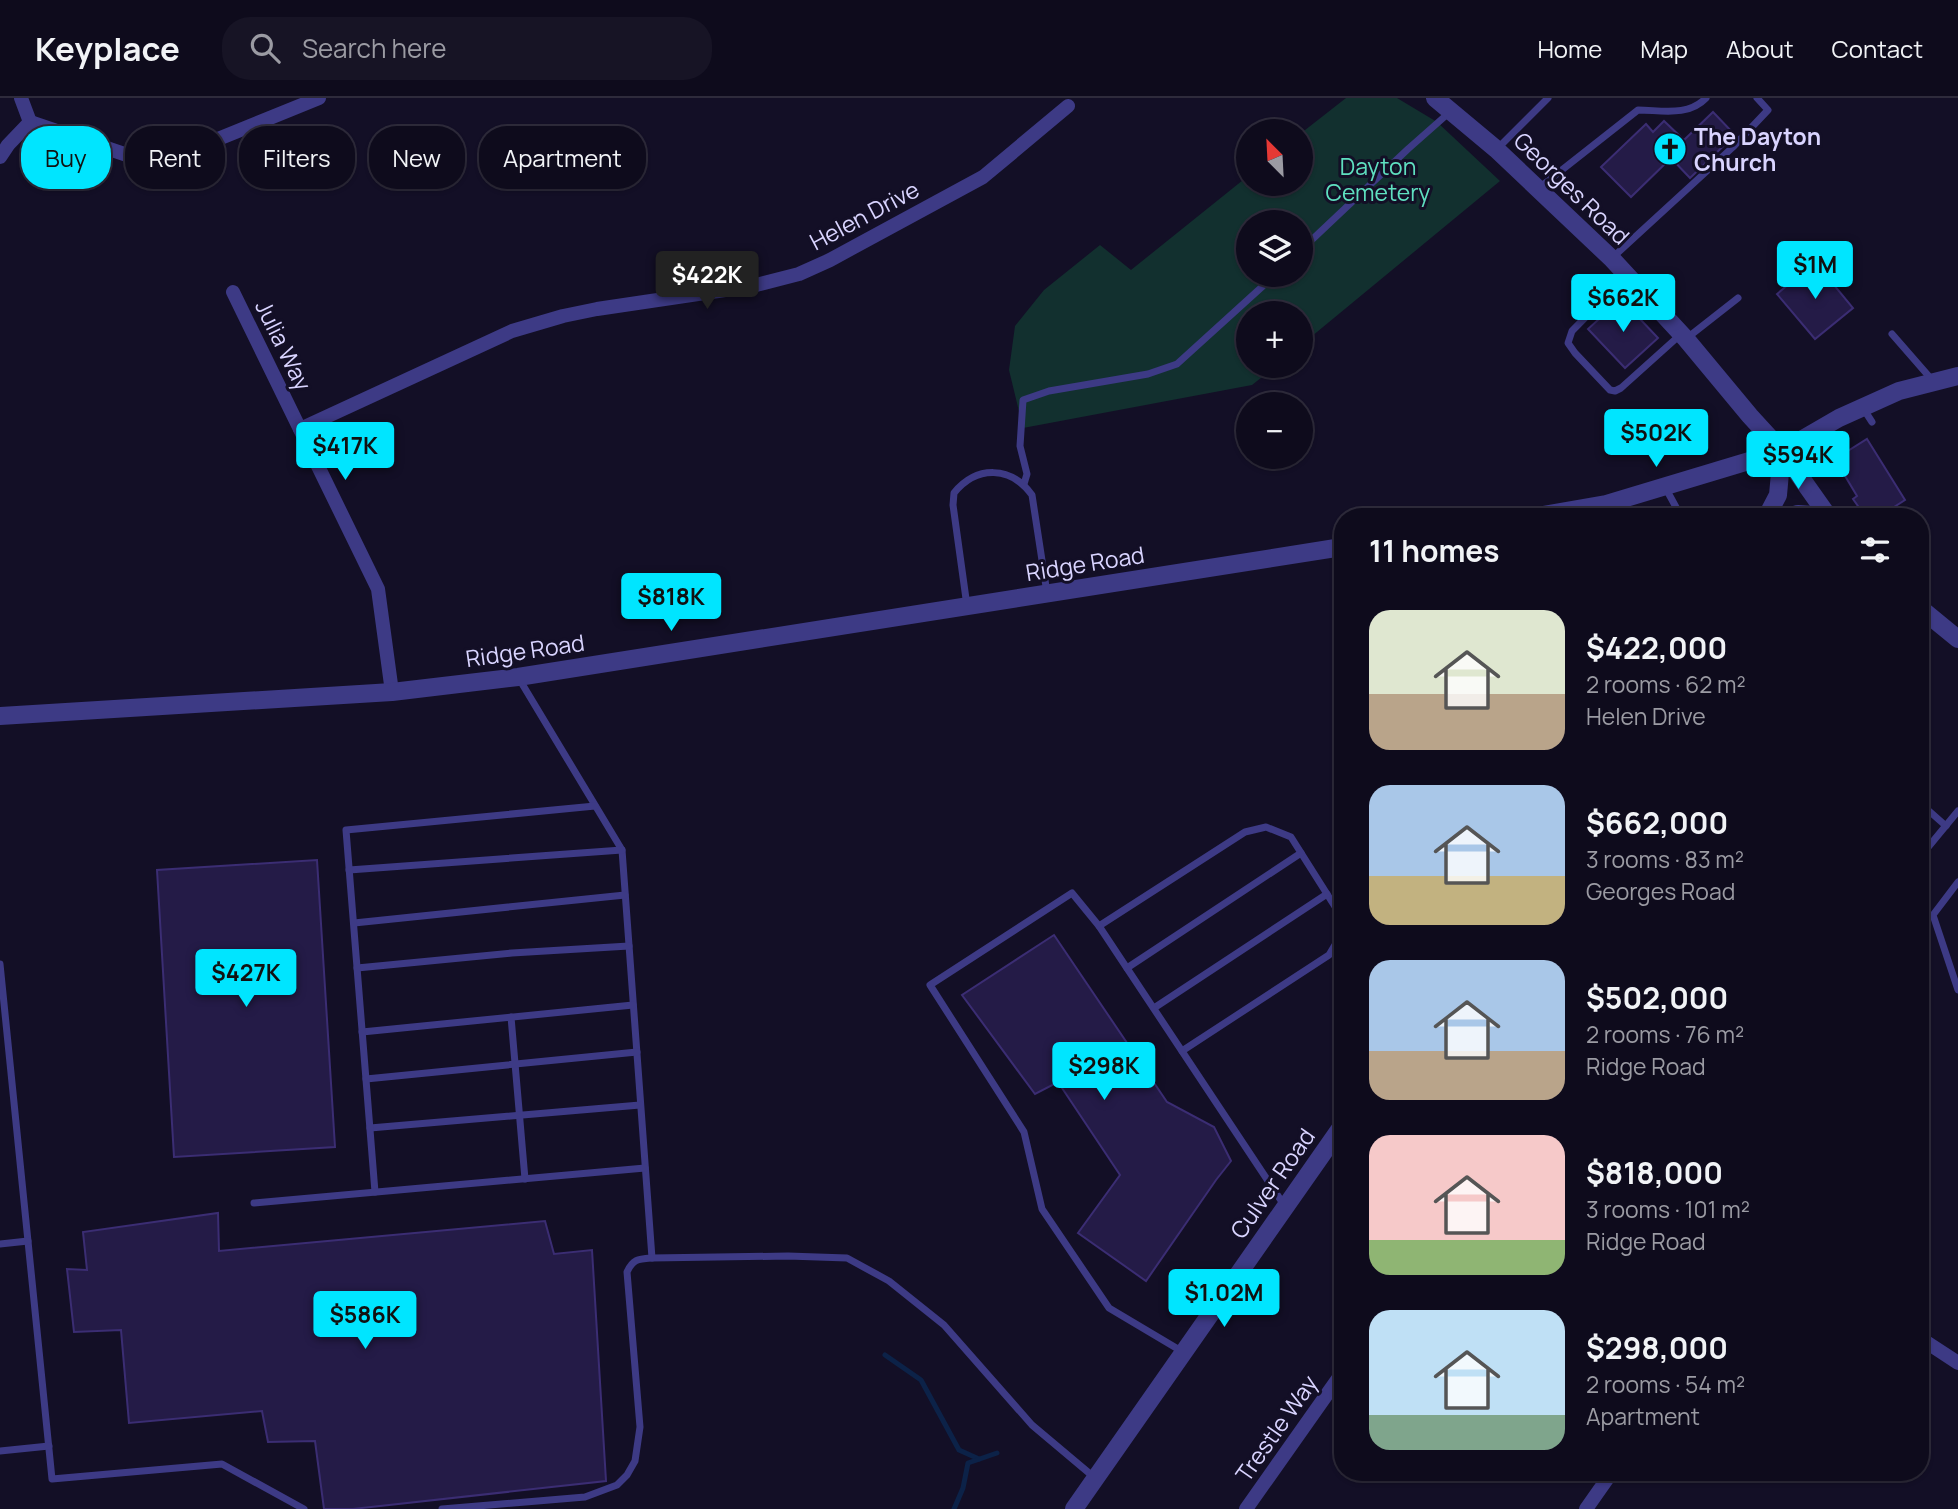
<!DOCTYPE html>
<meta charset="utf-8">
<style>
:root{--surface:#0e0b1c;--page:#171425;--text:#f1f3f6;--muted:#9b9ba3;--line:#2e2b3b;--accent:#00e5ff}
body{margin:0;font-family:Manrope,sans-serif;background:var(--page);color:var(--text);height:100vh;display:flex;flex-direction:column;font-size:26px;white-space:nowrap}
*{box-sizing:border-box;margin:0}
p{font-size:23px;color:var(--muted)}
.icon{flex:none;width:38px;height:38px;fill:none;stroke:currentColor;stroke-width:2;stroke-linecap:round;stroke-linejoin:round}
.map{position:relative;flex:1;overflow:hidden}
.drawer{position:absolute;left:1334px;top:410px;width:595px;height:973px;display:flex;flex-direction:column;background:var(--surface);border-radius:28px;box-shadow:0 2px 5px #0004,0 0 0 2px var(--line)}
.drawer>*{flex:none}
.guide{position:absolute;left:21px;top:28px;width:665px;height:63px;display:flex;gap:14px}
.needle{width:46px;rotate:336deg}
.tools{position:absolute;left:1236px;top:21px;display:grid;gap:14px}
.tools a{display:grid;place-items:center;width:77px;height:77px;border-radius:50%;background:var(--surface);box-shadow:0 2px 5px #0004,0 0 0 2px var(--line);font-size:35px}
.price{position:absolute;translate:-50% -60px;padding:0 16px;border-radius:7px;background:var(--accent);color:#111;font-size:23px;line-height:46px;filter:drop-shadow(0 2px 4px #0008)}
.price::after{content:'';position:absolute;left:50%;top:42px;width:21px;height:16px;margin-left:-10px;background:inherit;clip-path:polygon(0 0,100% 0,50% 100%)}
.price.selected{background:#222;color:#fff}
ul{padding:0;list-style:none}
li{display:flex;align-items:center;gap:21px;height:175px;padding:0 35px}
li span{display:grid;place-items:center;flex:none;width:196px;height:140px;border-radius:21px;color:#555}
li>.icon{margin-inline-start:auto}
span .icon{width:84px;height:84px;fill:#fffc;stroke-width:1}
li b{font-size:30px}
h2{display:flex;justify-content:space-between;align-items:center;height:84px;padding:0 35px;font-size:30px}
.tag{padding:0 24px;border-radius:28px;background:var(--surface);box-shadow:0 2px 5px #0004,0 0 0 2px var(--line);font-size:24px;line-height:63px}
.tag.selected{background:var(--accent);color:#111}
header{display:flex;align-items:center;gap:42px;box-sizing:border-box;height:98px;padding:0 35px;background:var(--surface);border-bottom:2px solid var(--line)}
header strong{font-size:33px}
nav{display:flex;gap:38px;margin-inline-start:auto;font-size:24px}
.search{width:490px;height:63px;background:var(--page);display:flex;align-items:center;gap:18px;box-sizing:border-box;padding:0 24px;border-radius:28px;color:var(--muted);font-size:26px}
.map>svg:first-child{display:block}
.green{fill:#12302f;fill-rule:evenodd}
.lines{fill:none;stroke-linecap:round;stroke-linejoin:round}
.stream{stroke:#0c2248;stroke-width:5}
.building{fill:#241b47;stroke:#3b2d73;stroke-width:2}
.service{stroke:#3d3a85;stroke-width:7}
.minor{stroke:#3d3a85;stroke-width:14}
.tertiary{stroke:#3d3a85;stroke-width:18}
.labels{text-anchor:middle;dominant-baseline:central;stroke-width:6;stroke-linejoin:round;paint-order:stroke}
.poi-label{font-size:23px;font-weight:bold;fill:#d9d4ff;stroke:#130f26;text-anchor:start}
.park-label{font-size:23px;fill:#5fe0c0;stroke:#130f26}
.street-label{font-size:23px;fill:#d9d4ff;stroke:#130f26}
</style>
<header>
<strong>Keyplace</strong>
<div class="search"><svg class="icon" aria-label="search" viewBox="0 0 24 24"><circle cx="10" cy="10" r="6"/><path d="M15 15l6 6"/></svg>Search here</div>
<nav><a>Home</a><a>Map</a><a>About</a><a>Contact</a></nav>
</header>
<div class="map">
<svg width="1958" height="1411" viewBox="0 0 1958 1411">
<rect width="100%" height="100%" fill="#130f26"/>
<path class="green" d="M1346 0H1397L1437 24 1500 83 1300 248V215H1248V268H1276L1252 287 1023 330 1009 272 1015 228 1044 192 1100 147 1131 172 1248 78V86H1300V36ZM1248 124H1300V177H1248Z"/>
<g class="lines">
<g class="stream">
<polyline points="885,1257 921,1282 959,1352 979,1361"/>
<polyline points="954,1411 963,1390 968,1365 997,1355"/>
</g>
</g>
<g class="building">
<polygon points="1713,14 1735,37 1690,80 1671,60 1631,99 1601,69 1646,26 1653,34 1664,23 1684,42"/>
<polygon points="1815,164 1853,210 1815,241 1777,196"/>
<polygon points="1621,201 1658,240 1625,270 1588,231"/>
<polygon points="1867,341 1905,402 1880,418 1865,418 1853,401 1857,398 1835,361"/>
<polygon points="317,762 335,1049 174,1059 157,772"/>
<polygon points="1054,837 1167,1004 1214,1029 1231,1063 1216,1082 1146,1183 1078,1135 1120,1077 1058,984 1035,996 962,897"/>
<polygon points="218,1115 219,1153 545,1123 554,1156 592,1152 606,1383 353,1411 324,1411 315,1343 268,1344 262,1313 129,1325 121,1232 74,1234 67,1171 87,1172 83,1134"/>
</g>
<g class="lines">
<g class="service">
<polyline points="1497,51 1548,0"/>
<path d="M1539 90 1638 12C1661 12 1688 19 1706 0"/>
<polyline points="1300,153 1408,51 1451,13"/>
<polyline points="1612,160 1733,49 1768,12 1757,0"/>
<polyline points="1626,178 1572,233 1568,245 1575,255 1610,292 1615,293 1621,290 1680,237"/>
<polyline points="1892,236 1933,283"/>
<polyline points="1687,240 1738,200"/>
<polyline points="1863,310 1872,324"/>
<polyline points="1024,386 1027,376 1020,348 1023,302 1049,293 1148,276 1177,266 1275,177"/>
<polyline points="1665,389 1677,411"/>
<path d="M967 508 953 407 954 395C977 367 1011 368 1032 397L1047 495"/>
<polyline points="518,579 622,752 652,1160"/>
<polyline points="1920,705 1946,728"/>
<polyline points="1920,759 1958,713"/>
<polyline points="349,772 622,752"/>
<polyline points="1958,784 1933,817 1958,892"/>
<polyline points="354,825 625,797"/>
<polyline points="1099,828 1245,734 1266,729 1291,739 1339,815 1342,829"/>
<polyline points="0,866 52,1381 222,1366 304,1411"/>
<polyline points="357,870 512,855 629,848"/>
<polyline points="1127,870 1301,755"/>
<polyline points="1154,910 1327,796"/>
<polyline points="511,919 525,1081"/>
<polyline points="362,934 633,907"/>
<polyline points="1182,953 1329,857 1342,835"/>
<polyline points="366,981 637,954"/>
<polyline points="370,1030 640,1007"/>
<polyline points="375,1094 346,732 595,708"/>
<polyline points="254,1105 645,1070"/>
<polyline points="0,1146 28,1143"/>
<polyline points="1183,1254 1109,1210 1042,1111 1024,1034 930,887 1072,795 1099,828 1284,1107"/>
<polyline points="0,1353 49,1348"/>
<path d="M442 1411 585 1399 617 1387 627 1377 635 1363 640 1329 627 1174C633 1161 638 1161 652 1160L788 1158 847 1160 889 1183 944 1227 1032 1327 1095 1380"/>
</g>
<g class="minor">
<polyline points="30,24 130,58 158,59 186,54 319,0"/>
<polyline points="0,59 8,47 30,24 21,0"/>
<polyline points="233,194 378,491 392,594"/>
<polyline points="300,331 512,233 563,218 597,211 752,188 799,176 830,162 983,79 1068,8"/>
<polyline points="1920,1240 1958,1265"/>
<polyline points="1246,1411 1342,1275"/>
<polyline points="1586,1411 1612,1374"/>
</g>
<g class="tertiary">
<polyline points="1435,0 1496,51 1611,160 1686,241 1750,318 1782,353 1828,418"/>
<polyline points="1537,418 1606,406 1782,353 1839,320 1899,293 1958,278"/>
<polyline points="1767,418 1778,397 1782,353"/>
<polyline points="1791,418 1798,416 1828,418"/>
<polyline points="1920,510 1958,541"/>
<polyline points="0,618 392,594 518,579 1342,449"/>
<polyline points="1074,1411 1342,1028"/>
</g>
</g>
<defs>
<symbol id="church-disc" viewBox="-11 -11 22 22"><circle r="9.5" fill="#00e5ff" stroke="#130f26"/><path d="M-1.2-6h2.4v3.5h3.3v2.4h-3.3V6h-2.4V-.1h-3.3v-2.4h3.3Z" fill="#111"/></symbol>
</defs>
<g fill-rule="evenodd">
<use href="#church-disc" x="1651" y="32" width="38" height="38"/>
</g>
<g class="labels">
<g class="poi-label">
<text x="1694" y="38">The Dayton<tspan x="1694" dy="26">Church</tspan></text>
</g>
<g class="park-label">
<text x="1378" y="68">Dayton<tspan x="1378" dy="26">Cemetery</tspan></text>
</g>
<g class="street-label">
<text transform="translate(1572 90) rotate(44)">Georges Road</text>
<text transform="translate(864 117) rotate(-28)">Helen Drive</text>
<text transform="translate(284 247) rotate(64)">Julia Way</text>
<text transform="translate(1085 465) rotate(-9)">Ridge Road</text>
<text transform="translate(525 552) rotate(-8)">Ridge Road</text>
<text transform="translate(1272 1085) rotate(-55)">Culver Road</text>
<text transform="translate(1276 1330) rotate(-55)">Trestle Way</text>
</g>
</g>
</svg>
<div class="tools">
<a><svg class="needle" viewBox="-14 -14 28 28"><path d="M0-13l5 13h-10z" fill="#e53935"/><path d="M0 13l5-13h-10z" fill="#9b9ba3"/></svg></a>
<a><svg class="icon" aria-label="layers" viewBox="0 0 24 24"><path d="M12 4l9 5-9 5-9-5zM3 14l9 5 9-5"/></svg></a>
<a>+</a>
<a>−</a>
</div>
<b class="price" style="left:1815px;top:203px">$1M</b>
<b class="price selected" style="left:707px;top:213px">$422K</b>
<b class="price" style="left:1623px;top:236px">$662K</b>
<b class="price" style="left:1656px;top:371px">$502K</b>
<b class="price" style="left:345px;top:384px">$417K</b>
<b class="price" style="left:1798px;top:393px">$594K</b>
<b class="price" style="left:671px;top:535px">$818K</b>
<b class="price" style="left:246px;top:911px">$427K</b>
<b class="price" style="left:1104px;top:1004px">$298K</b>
<b class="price" style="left:1224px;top:1231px">$1.02M</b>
<b class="price" style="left:365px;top:1253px">$586K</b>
<div class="guide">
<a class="tag selected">Buy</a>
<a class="tag">Rent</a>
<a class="tag">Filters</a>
<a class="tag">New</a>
<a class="tag">Apartment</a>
</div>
<section class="drawer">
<h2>11 homes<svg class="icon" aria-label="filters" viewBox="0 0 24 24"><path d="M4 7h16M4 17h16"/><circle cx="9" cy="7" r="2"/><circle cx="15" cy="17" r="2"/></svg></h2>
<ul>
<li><span style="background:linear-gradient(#dfe7d0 60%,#b9a48a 0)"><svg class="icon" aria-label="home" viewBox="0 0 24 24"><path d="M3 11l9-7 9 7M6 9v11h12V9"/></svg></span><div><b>$422,000</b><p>2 rooms · 62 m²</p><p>Helen Drive</p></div></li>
<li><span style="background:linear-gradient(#a9c7e8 65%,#c2b280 0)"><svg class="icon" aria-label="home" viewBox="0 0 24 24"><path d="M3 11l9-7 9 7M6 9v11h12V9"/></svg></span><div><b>$662,000</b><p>3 rooms · 83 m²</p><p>Georges Road</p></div></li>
<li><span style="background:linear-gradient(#a9c7e8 65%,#b9a48a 0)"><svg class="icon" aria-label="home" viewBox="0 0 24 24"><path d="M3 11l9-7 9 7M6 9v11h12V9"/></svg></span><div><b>$502,000</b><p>2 rooms · 76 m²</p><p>Ridge Road</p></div></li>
<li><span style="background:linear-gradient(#f6c9c9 75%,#8fb573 0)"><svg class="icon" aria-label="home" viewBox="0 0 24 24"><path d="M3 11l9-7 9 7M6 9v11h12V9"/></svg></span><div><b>$818,000</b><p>3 rooms · 101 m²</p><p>Ridge Road</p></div></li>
<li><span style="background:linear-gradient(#bfe0f5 75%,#7fa58c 0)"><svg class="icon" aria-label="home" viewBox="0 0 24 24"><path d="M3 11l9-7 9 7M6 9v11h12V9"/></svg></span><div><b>$298,000</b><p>2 rooms · 54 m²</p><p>Apartment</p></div></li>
</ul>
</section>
</div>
